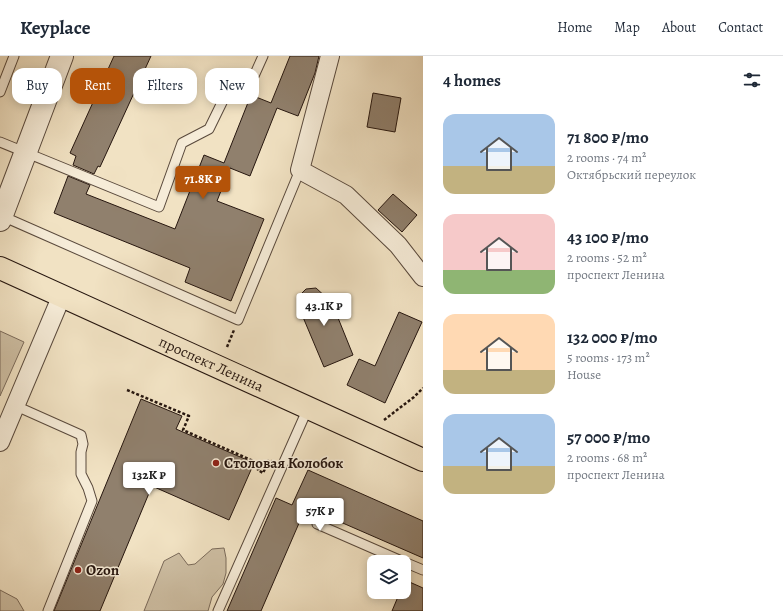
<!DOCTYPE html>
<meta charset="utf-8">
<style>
:root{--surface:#fff;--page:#f2f2f3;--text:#1f2937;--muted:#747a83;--line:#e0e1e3;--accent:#b45309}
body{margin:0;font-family:Alegreya,serif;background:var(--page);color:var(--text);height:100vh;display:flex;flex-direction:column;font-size:15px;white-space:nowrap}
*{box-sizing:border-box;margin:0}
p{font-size:13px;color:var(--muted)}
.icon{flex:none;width:22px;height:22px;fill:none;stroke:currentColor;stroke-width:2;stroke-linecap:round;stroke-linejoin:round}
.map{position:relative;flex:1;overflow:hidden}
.drawer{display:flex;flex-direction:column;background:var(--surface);width:360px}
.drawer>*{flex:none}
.guide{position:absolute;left:12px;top:12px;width:351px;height:36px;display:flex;gap:8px}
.controls{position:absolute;left:367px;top:499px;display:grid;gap:8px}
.controls a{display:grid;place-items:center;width:44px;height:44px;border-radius:8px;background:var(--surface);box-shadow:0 2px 10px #0003;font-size:20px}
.price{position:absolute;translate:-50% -34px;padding:0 9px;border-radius:4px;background:#fff;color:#222;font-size:13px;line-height:26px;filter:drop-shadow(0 1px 2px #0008)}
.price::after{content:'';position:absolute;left:50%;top:24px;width:12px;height:9px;margin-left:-6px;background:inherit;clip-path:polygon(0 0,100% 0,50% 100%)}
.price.current{background:var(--accent);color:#fff}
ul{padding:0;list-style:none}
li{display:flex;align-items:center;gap:12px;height:100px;padding:0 20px}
li span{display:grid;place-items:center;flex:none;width:112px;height:80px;border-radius:12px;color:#555}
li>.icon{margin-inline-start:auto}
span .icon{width:48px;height:48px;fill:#fffc;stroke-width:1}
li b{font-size:17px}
h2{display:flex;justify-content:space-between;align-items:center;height:48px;padding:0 20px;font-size:17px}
.tag{padding:0 14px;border-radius:12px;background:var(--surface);box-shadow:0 2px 10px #0003;font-size:14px;line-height:36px}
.tag.current{background:var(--accent);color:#fff}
header{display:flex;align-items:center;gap:24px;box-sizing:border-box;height:56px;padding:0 20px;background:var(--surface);border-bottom:1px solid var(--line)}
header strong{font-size:19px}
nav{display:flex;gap:22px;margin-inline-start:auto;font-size:14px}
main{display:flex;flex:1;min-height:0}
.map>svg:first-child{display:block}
.green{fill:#cebfa4;stroke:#7a6a5a}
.building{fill:#90806d;stroke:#26160f}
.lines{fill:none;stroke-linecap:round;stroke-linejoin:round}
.service-casing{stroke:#59493c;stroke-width:11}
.minor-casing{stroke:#59493c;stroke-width:20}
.tertiary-casing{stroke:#59493c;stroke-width:24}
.primary-casing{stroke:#26160f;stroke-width:24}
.path{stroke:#26160f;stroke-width:2.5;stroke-dasharray:3 2;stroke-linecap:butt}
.service{stroke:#f6ecd8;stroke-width:9}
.minor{stroke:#f6ecd8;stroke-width:18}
.tertiary{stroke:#f6ecd8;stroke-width:22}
.primary{stroke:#f1e2c3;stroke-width:22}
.poi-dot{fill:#8f2418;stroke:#f6ecd8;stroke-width:1.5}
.labels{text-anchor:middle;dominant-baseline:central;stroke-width:3;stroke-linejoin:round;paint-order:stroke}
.street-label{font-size:15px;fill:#26160f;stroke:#f6ecd8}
.poi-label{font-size:15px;font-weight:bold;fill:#26160f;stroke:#f6ecd8;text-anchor:start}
</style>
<header>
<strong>Keyplace</strong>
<nav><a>Home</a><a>Map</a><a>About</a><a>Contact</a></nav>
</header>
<main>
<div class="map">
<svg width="423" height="555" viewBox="0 0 423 555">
<rect width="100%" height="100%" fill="#f1e2c3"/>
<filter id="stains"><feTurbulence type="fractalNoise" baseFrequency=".005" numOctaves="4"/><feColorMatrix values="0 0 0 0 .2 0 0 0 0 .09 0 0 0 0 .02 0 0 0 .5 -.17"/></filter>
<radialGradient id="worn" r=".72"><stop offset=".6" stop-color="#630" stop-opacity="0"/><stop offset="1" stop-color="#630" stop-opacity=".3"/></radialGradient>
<g class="green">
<polygon points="0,275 24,286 0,340"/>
<polygon points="224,492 226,502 226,517 223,528 212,541 208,555 144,555 164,505 179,497 188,509 195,508 212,493"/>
<polygon points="0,534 17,543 24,555 0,555"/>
</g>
<g class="building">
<polygon points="114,0 151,0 100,111 98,110 94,118 73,109 76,100 70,97"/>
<polygon points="290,0 319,0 315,17 298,60 277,52 250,120 230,112 217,145 264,163 231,245 185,226 190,212 54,157 68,120 90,129 86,138 175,173 204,99 224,107 251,39 271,47"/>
<polygon points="373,37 401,42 395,76 367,71"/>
<polygon points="393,138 417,159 402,176 378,154"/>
<polygon points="316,232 328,243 330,242 353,299 324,311 300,254 300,239 306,233"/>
<polygon points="399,256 422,266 385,347 347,329 359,303 375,310"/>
<polygon points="141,343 182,360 176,373 254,407 229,464 152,430 100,555 54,555"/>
<polygon points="308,414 423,465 423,502 306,451 261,555 227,555 276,442 292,449"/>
<polygon points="405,524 423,532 423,555 392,555 400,536 404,536"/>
</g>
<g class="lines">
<defs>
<g id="service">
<polyline points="0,36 14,0"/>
<polyline points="0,86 159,151 182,87 209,73 232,26 254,20 263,0"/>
<polyline points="2,160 238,264 300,114"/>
<polyline points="16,350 81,379 83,388 81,396 81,418 88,432 92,445 48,555"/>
<polyline points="317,468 404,506"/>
<polyline points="404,506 423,514"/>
<polyline points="218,555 308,352"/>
</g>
<g id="minor">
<polyline points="330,0 300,114 346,139 398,189 423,221"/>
<polyline points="0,386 62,239"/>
</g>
<polyline id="tertiary" points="0,164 62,0"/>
<g id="primary">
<path id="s1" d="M0 212 423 404"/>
</g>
</defs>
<use href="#service" class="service-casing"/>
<use href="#minor" class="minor-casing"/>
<use href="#tertiary" class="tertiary-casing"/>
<use href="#primary" class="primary-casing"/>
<g class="path">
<polyline points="227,291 234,274"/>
<polyline points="127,334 189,360 183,374 260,408 258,414 263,417 269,404 273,406"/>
<polyline points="384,364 414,341 423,332"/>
</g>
<use href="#service" class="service"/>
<use href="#minor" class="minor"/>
<use href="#tertiary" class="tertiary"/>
<use href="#primary" class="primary"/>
</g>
<g class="poi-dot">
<circle cx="216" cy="407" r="4"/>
<circle cx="78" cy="514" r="4"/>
</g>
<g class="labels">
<g class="street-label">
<text stroke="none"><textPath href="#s1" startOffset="232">проспект Ленина</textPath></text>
</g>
<g class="poi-label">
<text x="224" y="407">Столовая Колобок</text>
<text x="86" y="514">Ozon</text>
</g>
</g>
<rect width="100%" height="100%" filter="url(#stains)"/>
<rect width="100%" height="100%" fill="url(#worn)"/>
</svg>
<div class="controls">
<a><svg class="icon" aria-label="layers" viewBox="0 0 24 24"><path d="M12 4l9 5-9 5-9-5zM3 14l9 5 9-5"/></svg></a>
</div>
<b class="price current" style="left:203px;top:144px">71.8K ₽</b>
<b class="price" style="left:324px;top:271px">43.1K ₽</b>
<b class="price" style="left:149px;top:440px">132K ₽</b>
<b class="price" style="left:320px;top:476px">57K ₽</b>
<div class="guide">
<a class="tag">Buy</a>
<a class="tag current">Rent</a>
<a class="tag">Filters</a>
<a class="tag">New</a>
</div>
</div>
<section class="drawer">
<h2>4 homes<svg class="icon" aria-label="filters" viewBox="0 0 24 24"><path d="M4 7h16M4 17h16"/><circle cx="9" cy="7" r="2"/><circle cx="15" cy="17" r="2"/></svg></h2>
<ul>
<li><span style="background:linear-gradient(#a9c7e8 65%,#c2b280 0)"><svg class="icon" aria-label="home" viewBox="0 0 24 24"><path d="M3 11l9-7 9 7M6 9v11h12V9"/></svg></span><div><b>71 800 ₽/mo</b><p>2 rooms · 74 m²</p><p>Октябрьский переулок</p></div></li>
<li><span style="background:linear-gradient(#f6c9c9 70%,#8fb573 0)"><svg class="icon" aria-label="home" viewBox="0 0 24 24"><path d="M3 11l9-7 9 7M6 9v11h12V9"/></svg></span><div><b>43 100 ₽/mo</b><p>2 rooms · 52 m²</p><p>проспект Ленина</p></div></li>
<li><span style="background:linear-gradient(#ffd9b3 70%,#c2b280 0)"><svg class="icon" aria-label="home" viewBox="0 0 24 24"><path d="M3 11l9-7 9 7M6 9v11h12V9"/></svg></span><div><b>132 000 ₽/mo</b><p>5 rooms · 173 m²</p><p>House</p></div></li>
<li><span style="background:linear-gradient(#a9c7e8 65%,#c2b280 0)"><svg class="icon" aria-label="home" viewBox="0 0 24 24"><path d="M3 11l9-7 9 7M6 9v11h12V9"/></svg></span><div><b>57 000 ₽/mo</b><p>2 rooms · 68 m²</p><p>проспект Ленина</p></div></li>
</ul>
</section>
</main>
